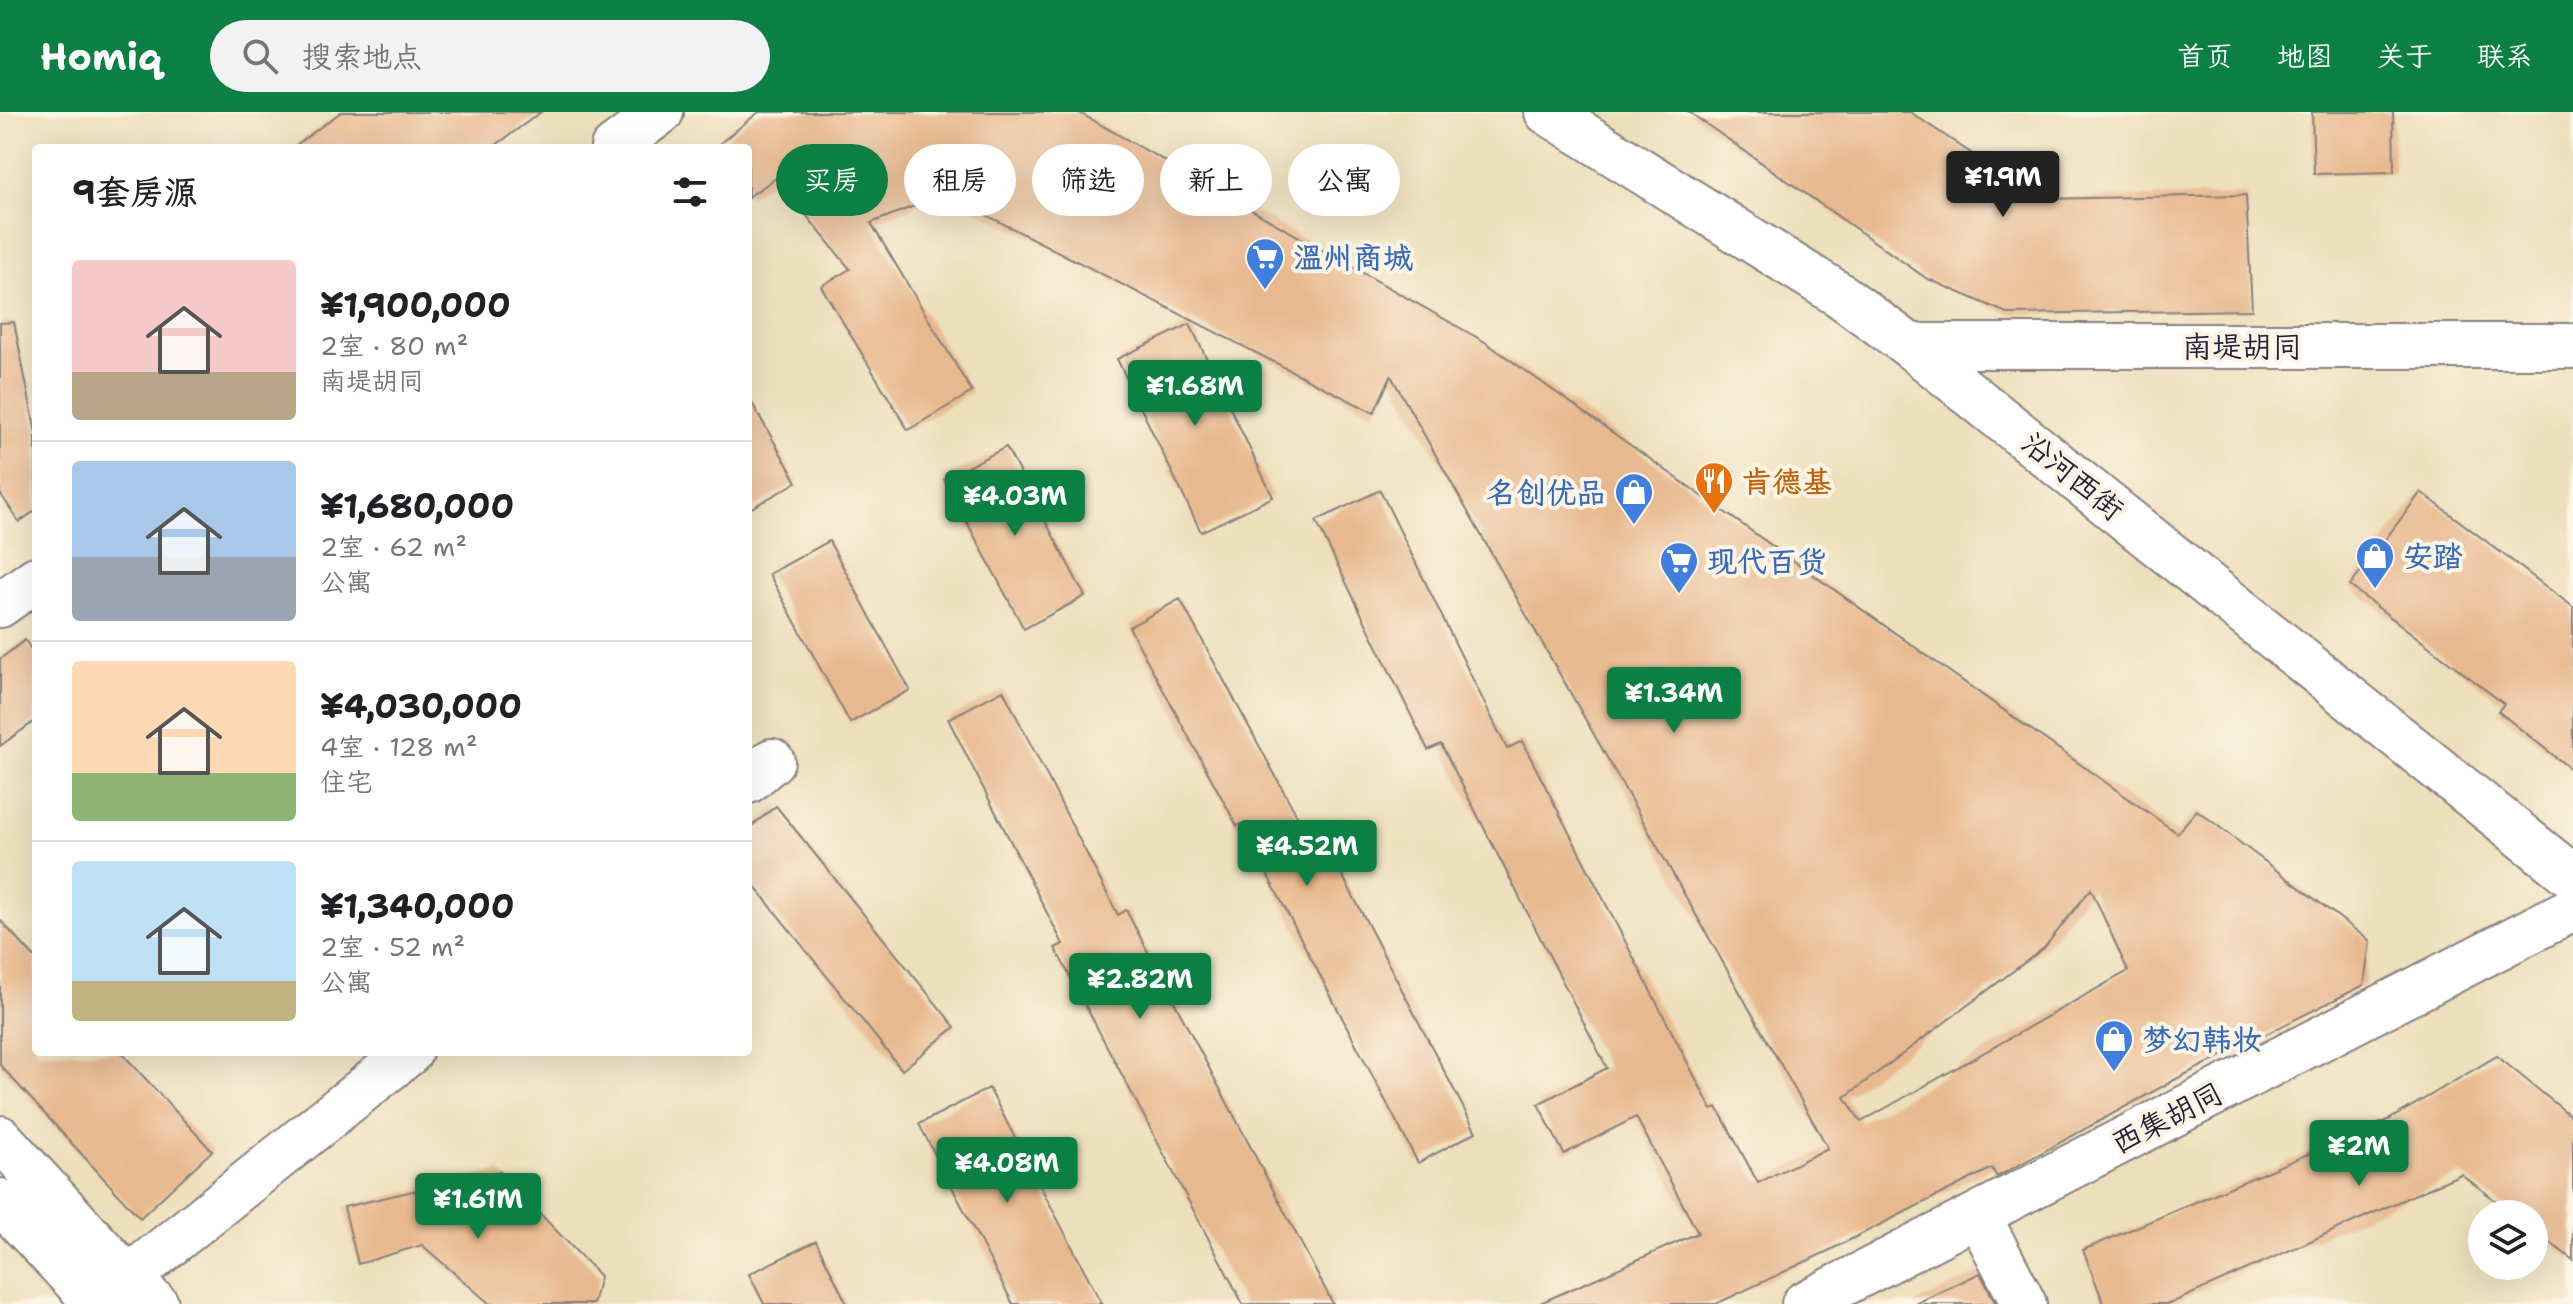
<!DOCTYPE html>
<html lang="zh">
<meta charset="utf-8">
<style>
:root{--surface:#fff;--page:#f2f2f2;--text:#202124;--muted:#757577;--line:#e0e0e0;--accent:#0b8043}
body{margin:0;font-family:"Shantell Sans","LXGW WenKai TC",sans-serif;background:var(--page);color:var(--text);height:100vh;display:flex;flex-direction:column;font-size:30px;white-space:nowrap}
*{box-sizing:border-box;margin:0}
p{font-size:26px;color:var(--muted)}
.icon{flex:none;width:44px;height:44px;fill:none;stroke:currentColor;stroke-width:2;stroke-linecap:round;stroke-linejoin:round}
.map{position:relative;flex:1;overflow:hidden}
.details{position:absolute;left:32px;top:32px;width:720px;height:912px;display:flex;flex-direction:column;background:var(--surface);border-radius:8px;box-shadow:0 8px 32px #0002}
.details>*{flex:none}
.banner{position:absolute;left:776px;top:32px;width:760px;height:72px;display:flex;gap:16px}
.controls{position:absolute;left:2468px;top:1088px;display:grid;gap:16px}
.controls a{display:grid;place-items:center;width:80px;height:80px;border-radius:50%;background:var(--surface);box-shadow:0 8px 32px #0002;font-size:40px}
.price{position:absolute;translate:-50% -68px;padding:0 18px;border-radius:8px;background:var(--accent);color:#fff;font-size:26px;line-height:52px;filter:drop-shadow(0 2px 4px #0008)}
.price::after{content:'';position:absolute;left:50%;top:48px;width:24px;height:18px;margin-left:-12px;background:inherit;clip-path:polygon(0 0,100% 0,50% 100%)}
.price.active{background:#222;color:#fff}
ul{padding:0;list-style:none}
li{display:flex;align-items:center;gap:24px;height:200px;padding:0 40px}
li+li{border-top:2px solid var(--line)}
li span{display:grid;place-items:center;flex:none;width:224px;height:160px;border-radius:8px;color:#555}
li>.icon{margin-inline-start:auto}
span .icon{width:96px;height:96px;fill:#fffc;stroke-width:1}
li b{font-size:34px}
h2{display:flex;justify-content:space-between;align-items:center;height:96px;padding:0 40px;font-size:34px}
.tag{padding:0 28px;border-radius:36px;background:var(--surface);box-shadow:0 8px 32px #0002;font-size:28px;line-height:72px}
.tag.active{background:var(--accent);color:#fff}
header{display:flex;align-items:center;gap:48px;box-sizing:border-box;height:112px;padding:0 40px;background:var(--accent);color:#fff}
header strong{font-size:38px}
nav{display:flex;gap:44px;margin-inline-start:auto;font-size:28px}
.search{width:560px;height:72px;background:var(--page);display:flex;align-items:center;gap:20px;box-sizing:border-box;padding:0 28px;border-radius:44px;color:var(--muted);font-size:30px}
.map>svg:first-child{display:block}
.building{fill:#e8b98f;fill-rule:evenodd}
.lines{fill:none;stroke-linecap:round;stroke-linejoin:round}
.minor-casing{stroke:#88807c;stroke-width:48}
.major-casing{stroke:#88807c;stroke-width:48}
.minor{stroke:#fff;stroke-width:44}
.major{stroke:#fff;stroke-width:44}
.labels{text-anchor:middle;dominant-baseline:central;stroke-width:8;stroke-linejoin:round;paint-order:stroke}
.shop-label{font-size:30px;font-weight:bold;fill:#366cbe;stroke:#fcf5e5;text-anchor:start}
.street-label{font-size:30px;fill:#22223b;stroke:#fcf5e5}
.food-label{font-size:30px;font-weight:bold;fill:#c56008;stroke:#fcf5e5;text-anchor:start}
</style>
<header>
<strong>Homiq</strong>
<div class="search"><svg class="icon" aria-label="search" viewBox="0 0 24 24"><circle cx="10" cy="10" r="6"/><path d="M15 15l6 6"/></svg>搜索地点</div>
<nav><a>首页</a><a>地图</a><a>关于</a><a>联系</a></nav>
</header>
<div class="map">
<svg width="2573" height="1192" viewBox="0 0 2573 1192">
<rect width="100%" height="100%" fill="#fcf5e5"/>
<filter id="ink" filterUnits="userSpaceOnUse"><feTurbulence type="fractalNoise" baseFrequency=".0125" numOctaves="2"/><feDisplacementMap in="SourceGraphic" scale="16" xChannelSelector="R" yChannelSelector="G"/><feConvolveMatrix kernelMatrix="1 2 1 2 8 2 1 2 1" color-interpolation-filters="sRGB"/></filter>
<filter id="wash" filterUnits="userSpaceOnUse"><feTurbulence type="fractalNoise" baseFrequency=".006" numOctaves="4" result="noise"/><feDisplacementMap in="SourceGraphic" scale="32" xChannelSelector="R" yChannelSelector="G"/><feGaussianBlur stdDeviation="1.8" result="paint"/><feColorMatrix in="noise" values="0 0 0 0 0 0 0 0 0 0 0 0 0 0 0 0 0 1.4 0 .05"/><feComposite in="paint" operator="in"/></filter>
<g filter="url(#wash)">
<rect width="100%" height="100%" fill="#eedfbc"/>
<g id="blocks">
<g class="building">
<polygon points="341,0 541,0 492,36 292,36"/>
<path d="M759 0H1078L1485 230 2177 721 2197 698 2370 829 2364 873 2176 967 1997 1065 1992 1056 1826 1140 1716 1192H1538L1698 1121 1636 1005 1564 1042 1538 992 1607 956 1441 632 1428 638 1316 409 1380 378 1507 637 1522 629 1712 998 1717 995 1758 1071 1828 1036 1391 264 1374 301 945 82 871 111 972 280 908 318 821 174 850 157 776 66 748 85V36H714ZM2091 777 2128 859 1861 1010 1845 985 2044 836Z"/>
<polygon points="1689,0 1910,0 2039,87 2246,83 2252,198 2009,202 1926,166"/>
<polygon points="2312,0 2393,0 2394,60 2314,62"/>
<polygon points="14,210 36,321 36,398 19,410 0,381 0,211"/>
<polygon points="1190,212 1273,385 1201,420 1117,247"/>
<polygon points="748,284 797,370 748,398"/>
<polygon points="1006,335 1085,484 1024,517 944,367"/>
<polygon points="2421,380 2573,495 2573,659 2498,599 2504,592 2350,474"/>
<polygon points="829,429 910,578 850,611 769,462"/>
<polygon points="1180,487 1302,713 1313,707 1476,1020 1418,1051 1241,712 1237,714 1129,515"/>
<polygon points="25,528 36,545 36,608 0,634 0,547"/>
<polygon points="1003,578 1118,803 1126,798 1333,1192 1243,1192 1055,836 1063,832 948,607"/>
<polygon points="776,694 955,915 902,958 748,766 748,717"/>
<polygon points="0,808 36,847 36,940 121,940 212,1039 140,1106 0,953"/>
<polygon points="2497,944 2573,1006 2573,1148 2534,1118 2534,1102 2513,1102 2461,1062 2169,1192 2104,1192 2083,1138 2390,1007"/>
<polygon points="989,976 1102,1192 1013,1192 919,1012"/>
<polygon points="499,1059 600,1164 593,1192 490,1192 422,1133 358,1152 344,1095"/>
<polygon points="816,1129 847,1192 764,1192 749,1162"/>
<polygon points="1980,1161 1996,1192 1915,1192"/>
</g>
</g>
</g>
<g filter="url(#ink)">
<use href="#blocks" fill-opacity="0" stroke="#88807c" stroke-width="2"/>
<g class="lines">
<defs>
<g id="minor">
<polyline points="613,36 661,0"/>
<polyline points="1910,234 2573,234"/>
<polyline points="0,493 36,467"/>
<polyline points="748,669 772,649"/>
<polyline points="1978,1103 2024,1192"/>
<polyline points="103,1192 128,1166 410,940"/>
<polyline points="1804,1192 2573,797"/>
</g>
<g id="major">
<polyline points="1547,0 1840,183 1910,234 2573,765"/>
<polyline points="0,1026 128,1166 156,1192"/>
<polyline points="0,1089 97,1192"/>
</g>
</defs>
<use href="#minor" class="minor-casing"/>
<use href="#major" class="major-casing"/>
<use href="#minor" class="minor"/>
<use href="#major" class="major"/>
</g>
</g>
<defs>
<symbol id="supermarket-pin" viewBox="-11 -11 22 30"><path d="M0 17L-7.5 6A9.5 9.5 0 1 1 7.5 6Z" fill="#3f7fe0" stroke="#fcf5e5"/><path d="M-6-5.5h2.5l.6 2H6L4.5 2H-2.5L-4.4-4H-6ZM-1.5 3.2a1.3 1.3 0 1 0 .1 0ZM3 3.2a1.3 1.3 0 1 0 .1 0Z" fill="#fff"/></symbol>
<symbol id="restaurant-pin" viewBox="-11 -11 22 30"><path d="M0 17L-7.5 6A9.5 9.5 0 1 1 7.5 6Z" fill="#e8710a" stroke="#fcf5e5"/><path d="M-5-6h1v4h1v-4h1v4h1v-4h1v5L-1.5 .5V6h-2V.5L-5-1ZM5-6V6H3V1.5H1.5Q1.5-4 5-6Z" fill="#fff"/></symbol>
<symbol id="shop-pin" viewBox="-11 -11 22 30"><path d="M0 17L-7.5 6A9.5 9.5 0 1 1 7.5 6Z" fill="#3f7fe0" stroke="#fcf5e5"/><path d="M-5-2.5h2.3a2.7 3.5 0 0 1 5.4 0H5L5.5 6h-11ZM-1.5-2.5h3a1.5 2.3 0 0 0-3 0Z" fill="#fff"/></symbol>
</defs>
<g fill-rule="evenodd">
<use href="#supermarket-pin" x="1243" y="123" width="44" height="60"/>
<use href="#restaurant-pin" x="1692" y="347" width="44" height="60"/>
<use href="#shop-pin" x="1612" y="358" width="44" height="60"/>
<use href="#shop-pin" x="2353" y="422" width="44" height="60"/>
<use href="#supermarket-pin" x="1657" y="427" width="44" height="60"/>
<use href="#shop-pin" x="2092" y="905" width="44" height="60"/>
</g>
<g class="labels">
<g class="shop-label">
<text x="1293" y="145">温州商城</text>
<text x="1606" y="380" text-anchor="end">名创优品</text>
<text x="2403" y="444">安踏</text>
<text x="1707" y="449">现代百货</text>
<text x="2142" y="927">梦幻韩妆</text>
</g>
<g class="street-label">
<text x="2242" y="234">南堤胡同</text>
<text transform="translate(2073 364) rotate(39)">沿河西街</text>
<text transform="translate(2167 1006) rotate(-27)">西集胡同</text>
</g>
<g class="food-label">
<text x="1742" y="369">肯德基</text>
</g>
</g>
</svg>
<div class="controls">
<a><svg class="icon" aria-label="layers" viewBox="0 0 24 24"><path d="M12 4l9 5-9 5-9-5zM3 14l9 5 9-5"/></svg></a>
</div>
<b class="price active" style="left:2003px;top:107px">¥1.9M</b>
<b class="price" style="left:1195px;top:316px">¥1.68M</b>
<b class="price" style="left:1015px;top:426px">¥4.03M</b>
<b class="price" style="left:1674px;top:623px">¥1.34M</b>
<b class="price" style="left:1307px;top:776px">¥4.52M</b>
<b class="price" style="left:1140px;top:909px">¥2.82M</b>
<b class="price" style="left:2359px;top:1076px">¥2M</b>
<b class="price" style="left:1007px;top:1093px">¥4.08M</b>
<b class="price" style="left:478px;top:1129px">¥1.61M</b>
<div class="banner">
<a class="tag active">买房</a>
<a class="tag">租房</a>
<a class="tag">筛选</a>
<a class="tag">新上</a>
<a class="tag">公寓</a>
</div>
<section class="details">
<h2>9套房源<svg class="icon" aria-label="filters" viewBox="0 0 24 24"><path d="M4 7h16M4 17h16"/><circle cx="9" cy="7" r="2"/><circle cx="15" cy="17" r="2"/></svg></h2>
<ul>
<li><span style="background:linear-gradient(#f6c9c9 70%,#b9a48a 0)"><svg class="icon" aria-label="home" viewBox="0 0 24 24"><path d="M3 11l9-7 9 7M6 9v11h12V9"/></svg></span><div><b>¥1,900,000</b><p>2室 · 80 m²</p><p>南堤胡同</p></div></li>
<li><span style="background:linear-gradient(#a9c7e8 60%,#9aa5b1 0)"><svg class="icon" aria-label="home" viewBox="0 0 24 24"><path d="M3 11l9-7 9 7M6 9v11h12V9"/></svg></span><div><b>¥1,680,000</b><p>2室 · 62 m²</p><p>公寓</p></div></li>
<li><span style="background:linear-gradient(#ffd9b3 70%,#8fb573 0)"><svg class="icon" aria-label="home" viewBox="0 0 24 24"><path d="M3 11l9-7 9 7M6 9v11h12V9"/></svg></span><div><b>¥4,030,000</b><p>4室 · 128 m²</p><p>住宅</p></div></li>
<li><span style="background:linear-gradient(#bfe0f5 75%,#c2b280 0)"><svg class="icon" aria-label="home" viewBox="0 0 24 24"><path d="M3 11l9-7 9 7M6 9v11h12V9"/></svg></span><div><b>¥1,340,000</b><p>2室 · 52 m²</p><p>公寓</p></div></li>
</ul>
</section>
</div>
